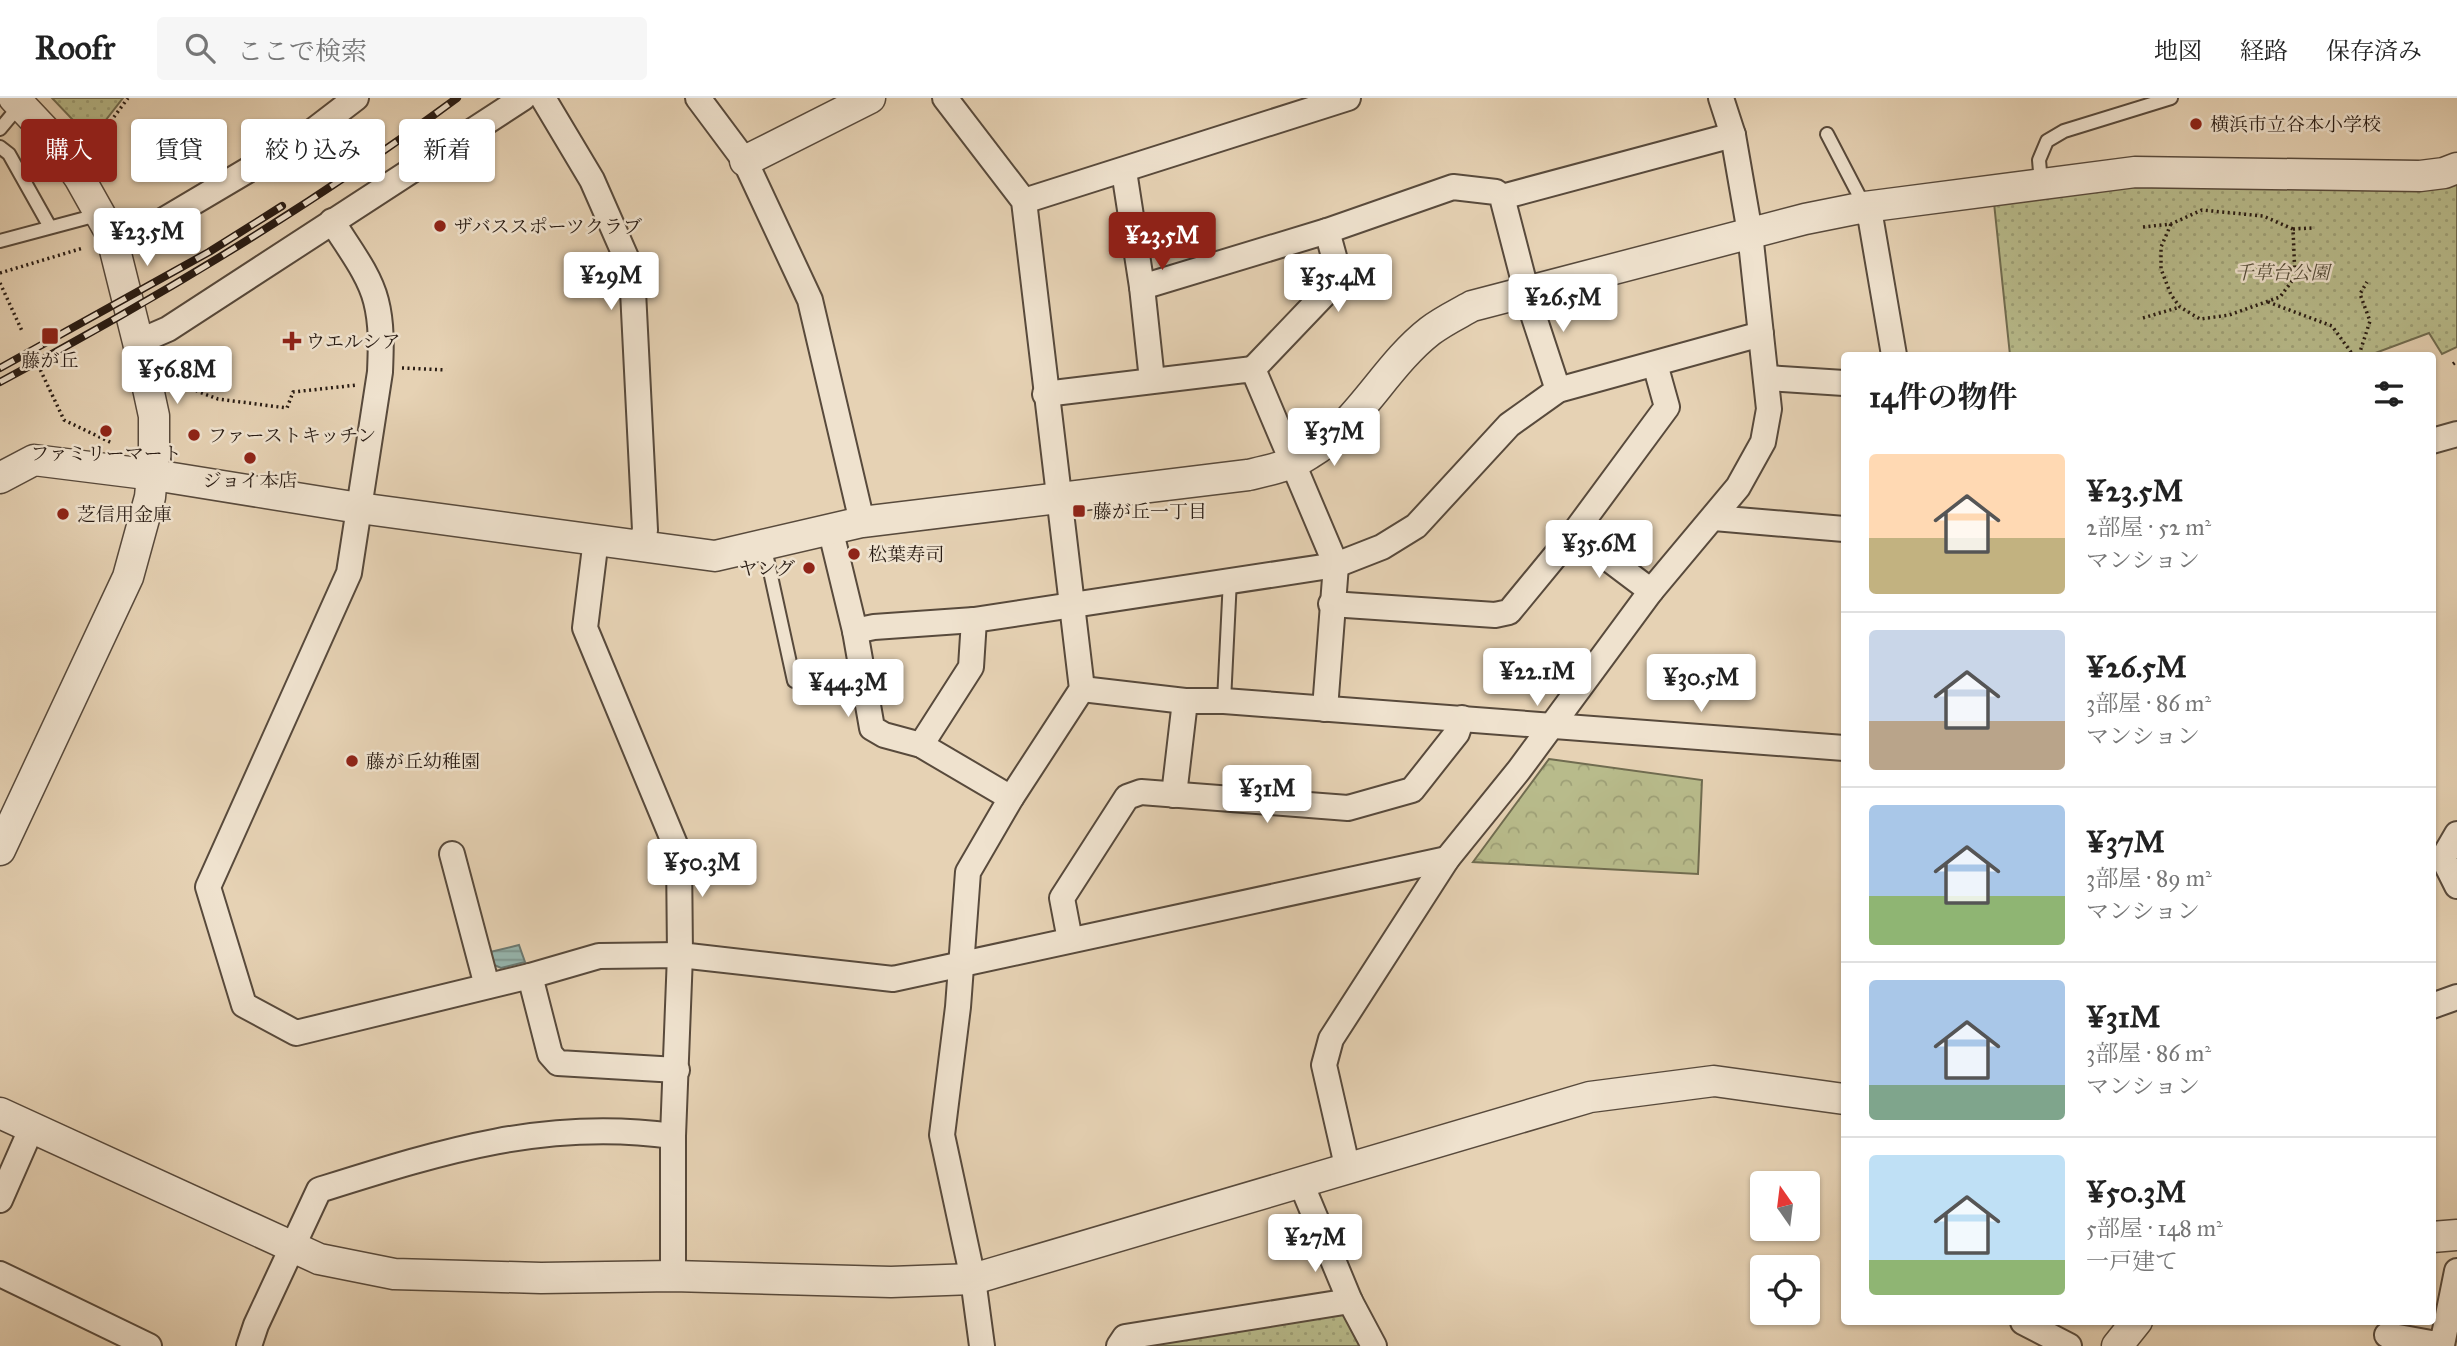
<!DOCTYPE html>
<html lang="ja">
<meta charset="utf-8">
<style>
:root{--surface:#fff;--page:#f6f6f6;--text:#222;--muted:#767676;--line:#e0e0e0;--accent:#8f2418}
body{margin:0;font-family:"IM FELL Great Primer","Noto Serif JP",serif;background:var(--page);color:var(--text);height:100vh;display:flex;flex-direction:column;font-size:26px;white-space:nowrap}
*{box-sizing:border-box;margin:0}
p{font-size:23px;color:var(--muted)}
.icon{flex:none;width:38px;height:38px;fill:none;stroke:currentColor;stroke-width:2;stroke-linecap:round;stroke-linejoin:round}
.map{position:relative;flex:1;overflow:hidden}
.sheet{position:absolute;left:1841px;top:254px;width:595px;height:973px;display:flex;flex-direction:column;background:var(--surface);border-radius:7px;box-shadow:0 2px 5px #0004}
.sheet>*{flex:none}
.hud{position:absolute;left:21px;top:21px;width:665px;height:63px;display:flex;gap:14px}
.needle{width:46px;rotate:346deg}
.fabs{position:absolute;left:1750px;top:1073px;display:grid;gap:14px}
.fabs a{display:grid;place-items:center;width:70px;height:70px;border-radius:7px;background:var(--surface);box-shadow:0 2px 5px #0004;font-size:35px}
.price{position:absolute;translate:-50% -60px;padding:0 16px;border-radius:7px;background:#fff;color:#222;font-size:23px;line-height:46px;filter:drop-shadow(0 2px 4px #0008)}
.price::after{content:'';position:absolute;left:50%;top:42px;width:21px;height:16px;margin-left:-10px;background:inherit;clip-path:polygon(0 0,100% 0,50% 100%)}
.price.selected{background:var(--accent);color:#fff}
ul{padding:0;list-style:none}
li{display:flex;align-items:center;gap:21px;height:175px;padding:0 28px}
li+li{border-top:2px solid var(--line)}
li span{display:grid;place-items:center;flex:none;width:196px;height:140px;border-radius:7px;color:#555}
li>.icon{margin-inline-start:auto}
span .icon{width:84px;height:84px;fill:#fffc;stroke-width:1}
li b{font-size:30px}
h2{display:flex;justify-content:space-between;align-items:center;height:84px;padding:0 28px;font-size:30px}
.chip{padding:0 24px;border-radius:7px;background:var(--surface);box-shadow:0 2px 5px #0004;font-size:24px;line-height:63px}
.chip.selected{background:var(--accent);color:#fff}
header{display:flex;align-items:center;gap:42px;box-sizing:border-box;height:98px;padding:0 35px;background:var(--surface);border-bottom:2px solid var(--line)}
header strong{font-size:33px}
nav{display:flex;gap:38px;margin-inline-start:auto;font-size:24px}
.search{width:490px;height:63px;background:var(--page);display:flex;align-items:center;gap:18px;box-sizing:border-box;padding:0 24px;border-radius:7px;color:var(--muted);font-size:26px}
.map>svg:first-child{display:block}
.forest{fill:url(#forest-crowns);stroke:#706c50;stroke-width:2}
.park{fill:url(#park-dots);stroke:#706c50;stroke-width:2}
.water{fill:url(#water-rules);stroke:#6a7972;stroke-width:2}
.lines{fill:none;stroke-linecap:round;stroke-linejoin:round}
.service-casing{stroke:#584a3c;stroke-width:16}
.minor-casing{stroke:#584a3c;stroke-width:28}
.tertiary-casing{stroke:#584a3c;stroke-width:33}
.path{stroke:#291c14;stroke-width:3.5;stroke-dasharray:2 3.5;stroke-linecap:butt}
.service{stroke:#efe2ce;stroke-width:12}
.minor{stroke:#efe2ce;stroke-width:24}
.tertiary{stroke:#efe2ce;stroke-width:30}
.rail-casing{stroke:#291c14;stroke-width:8}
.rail{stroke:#efe2ce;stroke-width:5;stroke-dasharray:16;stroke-linecap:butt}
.poi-dot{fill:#8f2418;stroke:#efe2ce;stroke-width:2.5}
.labels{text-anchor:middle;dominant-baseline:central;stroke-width:5;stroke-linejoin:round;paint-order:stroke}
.poi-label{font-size:19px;fill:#291c14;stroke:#efe2ce;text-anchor:start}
.park-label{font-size:19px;font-style:italic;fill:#544c38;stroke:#efe2ce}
</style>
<header>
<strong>Roofr</strong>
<div class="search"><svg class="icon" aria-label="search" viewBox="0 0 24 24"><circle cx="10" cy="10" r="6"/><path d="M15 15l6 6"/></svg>ここで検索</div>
<nav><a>地図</a><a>経路</a><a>保存済み</a></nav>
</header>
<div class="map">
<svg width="2457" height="1248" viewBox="0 0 2457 1248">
<defs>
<pattern id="forest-crowns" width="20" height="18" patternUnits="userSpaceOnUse" patternTransform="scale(1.75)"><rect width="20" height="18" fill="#b8bb8b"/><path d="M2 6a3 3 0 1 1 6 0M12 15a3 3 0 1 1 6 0" fill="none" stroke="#9ea077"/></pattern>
<pattern id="park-dots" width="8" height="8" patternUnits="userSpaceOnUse" patternTransform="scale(1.75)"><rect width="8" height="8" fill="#b8bb8b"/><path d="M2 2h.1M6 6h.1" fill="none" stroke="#9ea077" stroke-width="1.8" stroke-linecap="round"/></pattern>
<pattern id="water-rules" width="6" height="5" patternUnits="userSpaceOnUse" patternTransform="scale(1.75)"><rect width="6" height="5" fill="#96b7b0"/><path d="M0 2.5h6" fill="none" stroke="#7a948e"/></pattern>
</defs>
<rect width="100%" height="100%" fill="#e6d2b4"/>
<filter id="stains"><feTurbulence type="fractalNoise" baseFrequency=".00286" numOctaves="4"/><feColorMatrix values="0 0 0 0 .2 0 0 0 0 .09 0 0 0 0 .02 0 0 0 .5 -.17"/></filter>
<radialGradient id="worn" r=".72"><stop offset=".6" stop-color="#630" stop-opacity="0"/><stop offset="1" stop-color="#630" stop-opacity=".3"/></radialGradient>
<polygon class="forest" points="1549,661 1702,682 1698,776 1473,764"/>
<g class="park">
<polygon points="52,0 123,0 91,41"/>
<polygon points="2457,85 2457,249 2442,256 2429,235 2370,257 2010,257 1994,105 2130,89 2425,90"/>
<polygon points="1343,1204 1365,1248 1129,1248"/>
</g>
<polygon class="water" points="519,847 525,864 501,870 492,866 490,854"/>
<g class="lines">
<defs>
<g id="service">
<polyline points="0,31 20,7"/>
<polyline points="1827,36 1865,109"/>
<polyline points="0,49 9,56 50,129"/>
<polyline points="2041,85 2039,62 2047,43 2064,33 2171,0"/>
<polyline points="0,143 101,116"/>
<polyline points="764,446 794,583"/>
<polyline points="1224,603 1230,481"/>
</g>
<g id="minor">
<polyline points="543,0 592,82 632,173 645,432 640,447"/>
<polyline points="698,0 745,63 810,202 862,424"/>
<polyline points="945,0 1024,103 1082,591 1011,700 968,774 958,909 942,1037 973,1181 982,1248"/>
<polyline points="1124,73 1142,189 1152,282"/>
<polyline points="1502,99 1733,37"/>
<polyline points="1024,103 1348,0"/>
<polyline points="1865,109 1871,123 1894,257"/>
<path d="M332 123C347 148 369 175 376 203 382 226 381 250 380 274L349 475 208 789 244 907 296 935 530 878 599 858 680 857 893 881 1447 761"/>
<polyline points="114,142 157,126 309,36 356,0"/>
<polyline points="1142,189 1327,133 1453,89 1496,94 1502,99 1530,207 1558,292"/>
<polyline points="138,244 168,231 523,0"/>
<polyline points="1253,271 1336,184 1338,173 1327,133"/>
<polyline points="1766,280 1844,285"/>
<polyline points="1045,296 1253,271 1336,467 1325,611"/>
<polyline points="2432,343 2457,336"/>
<polyline points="1714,420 1844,431"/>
<polyline points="830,430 855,533 872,630 884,637 921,647 1011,700"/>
<polyline points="1574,435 1651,493"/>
<polyline points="596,441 585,530 679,756 680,857 673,1038 673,1178"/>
<polyline points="1331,506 1495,517 1509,514 1574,435 1667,309 1655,266"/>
<polyline points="855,533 874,529 974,522 1336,467 1382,449 1416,428 1509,327 1558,292 1761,236"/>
<polyline points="1082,591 1185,603 1224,603 1844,650"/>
<polyline points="921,647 971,569 974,522"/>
<polyline points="1174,697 1185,603"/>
<polyline points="2457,736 2443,760 2457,788"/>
<polyline points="452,756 487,888"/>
<polyline points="1070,842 1062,800 1127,699 1141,694 1348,710 1412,692 1457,635 1462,620"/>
<polyline points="530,878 550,956 558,965 677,972"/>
<polyline points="2432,908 2457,899"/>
<polyline points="1348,1072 1324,967 1331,941 1447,761 1519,672 1651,493 1738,389 1763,344 1769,311 1750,135 1733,37 1721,0"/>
<polyline points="1301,1085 1350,1203 1374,1248"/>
<polyline points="0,1102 32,1029"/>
<polyline points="0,1176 149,1248"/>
<polyline points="2023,1224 2069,1248"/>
<polyline points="2387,1237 2442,1247 2457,1173"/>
<path d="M249 1248 256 1227 319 1092C440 1054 545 1020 673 1038"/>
<polyline points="1119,1248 1125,1239 1350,1203"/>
</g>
<g id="tertiary">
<polyline points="745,63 870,0"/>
<path d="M0 380 34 362 154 377 359 410 715 458 862 424 1248 377C1270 372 1291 368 1309 356 1359 326 1385 268 1430 233 1443 223 1458 216 1472 208L1805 121 1865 109 2135 74 2420 78 2444 75 2457 70"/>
<polyline points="0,752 128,479 150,399 154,356 154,318 138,244 111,136 79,79 50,38 14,0"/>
<polyline points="0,1015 319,1161 394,1176 541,1180 673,1178 891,1184 973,1181 1590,999 1714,983 1844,1001"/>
<polyline points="2432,1139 2457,1137"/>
<polyline points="2117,1248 2137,1223"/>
</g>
</defs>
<use href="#service" class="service-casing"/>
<use href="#minor" class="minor-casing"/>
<use href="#tertiary" class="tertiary-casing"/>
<g class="path">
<polyline points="91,50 128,0"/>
<polyline points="2143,129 2171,126 2202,112 2263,118 2293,131 2295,179 2280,199 2229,217 2200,221 2180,209 2171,197 2161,171 2161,149 2171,126"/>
<polyline points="2293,131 2312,130"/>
<polyline points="0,175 83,150"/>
<polyline points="2295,175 2311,176"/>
<polyline points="0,185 22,233"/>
<polyline points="2268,204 2332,228 2353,257"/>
<polyline points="2143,220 2180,209"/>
<polyline points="2359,257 2370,223 2360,196 2367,184"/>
<polyline points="2453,266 2457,263"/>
<polyline points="38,267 64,322 112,345"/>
<polyline points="402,270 446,272"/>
<polyline points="172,279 199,294 218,301 287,310 293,294 357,287"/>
</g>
<use href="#service" class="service"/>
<use href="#minor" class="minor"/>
<use href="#tertiary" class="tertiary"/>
<defs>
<g id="rail">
<polyline points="0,270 209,154 282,108"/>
<path d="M0 284C158 200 313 107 457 0"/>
</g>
</defs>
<use href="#rail" class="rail-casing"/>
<use href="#rail" class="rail"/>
</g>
<g class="poi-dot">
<circle cx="2196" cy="26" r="7"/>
<circle cx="440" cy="128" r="7"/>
<rect x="41" y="229" width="18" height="18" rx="3.5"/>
<path d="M288.5 232.5h7v7h7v7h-7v7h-7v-7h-7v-7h7z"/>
<circle cx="106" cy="333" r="7"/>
<circle cx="194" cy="337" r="7"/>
<circle cx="250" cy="360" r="7"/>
<rect x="1072" y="406" width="14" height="14" rx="3.5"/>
<circle cx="63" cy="416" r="7"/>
<circle cx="854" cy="456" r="7"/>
<circle cx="809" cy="470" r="7"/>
<circle cx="352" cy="663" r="7"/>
</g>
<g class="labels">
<g class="poi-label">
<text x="2210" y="26">横浜市立谷本小学校</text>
<text x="454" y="128">ザバススポーツクラブ</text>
<text x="306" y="243">ウエルシア</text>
<text x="50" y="262" text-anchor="middle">藤が丘</text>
<text x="208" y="337">ファーストキッチン</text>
<text x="106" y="355" text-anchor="middle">ファミリーマート</text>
<text x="250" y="382" text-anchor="middle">ジョイ本店</text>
<text x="1093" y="413">藤が丘一丁目</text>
<text x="77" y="416">芝信用金庫</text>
<text x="868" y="456">松葉寿司</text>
<text x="795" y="470" text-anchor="end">ヤング</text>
<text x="366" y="663">藤が丘幼稚園</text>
</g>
<g class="park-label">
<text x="2282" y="174">千草台公園</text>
</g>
</g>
<rect width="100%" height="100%" filter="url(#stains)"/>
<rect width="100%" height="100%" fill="url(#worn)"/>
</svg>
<div class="fabs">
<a><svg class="needle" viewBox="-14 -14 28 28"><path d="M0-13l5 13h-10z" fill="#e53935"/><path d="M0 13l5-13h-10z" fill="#767676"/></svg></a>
<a><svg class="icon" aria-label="locate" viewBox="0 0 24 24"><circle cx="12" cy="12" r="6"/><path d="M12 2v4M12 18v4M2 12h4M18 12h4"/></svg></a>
</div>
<b class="price" style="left:147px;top:170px">¥23.5M</b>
<b class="price selected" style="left:1162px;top:174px">¥23.5M</b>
<b class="price" style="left:611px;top:214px">¥29M</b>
<b class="price" style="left:1338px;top:216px">¥35.4M</b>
<b class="price" style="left:1563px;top:236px">¥26.5M</b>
<b class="price" style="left:177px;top:308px">¥56.8M</b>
<b class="price" style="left:1334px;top:370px">¥37M</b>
<b class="price" style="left:1599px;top:482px">¥35.6M</b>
<b class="price" style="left:1537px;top:610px">¥22.1M</b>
<b class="price" style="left:1701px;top:616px">¥30.5M</b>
<b class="price" style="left:848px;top:621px">¥44.3M</b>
<b class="price" style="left:1267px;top:727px">¥31M</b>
<b class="price" style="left:702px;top:801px">¥50.3M</b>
<b class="price" style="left:1315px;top:1176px">¥27M</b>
<div class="hud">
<a class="chip selected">購入</a>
<a class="chip">賃貸</a>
<a class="chip">絞り込み</a>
<a class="chip">新着</a>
</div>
<section class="sheet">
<h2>14件の物件<svg class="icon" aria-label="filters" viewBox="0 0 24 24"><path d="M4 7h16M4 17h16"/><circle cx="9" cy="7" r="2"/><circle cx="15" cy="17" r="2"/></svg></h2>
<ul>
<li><span style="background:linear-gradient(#ffd9b3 60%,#c2b280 0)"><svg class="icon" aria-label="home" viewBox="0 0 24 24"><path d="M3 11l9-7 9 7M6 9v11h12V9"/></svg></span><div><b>¥23.5M</b><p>2部屋 · 52 m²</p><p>マンション</p></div></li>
<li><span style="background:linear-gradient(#c9d6e8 65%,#b9a48a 0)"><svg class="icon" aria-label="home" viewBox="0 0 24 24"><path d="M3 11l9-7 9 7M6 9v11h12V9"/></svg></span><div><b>¥26.5M</b><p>3部屋 · 86 m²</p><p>マンション</p></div></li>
<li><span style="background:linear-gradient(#a9c7e8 65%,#8fb573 0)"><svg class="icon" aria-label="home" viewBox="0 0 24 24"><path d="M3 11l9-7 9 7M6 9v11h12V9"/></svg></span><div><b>¥37M</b><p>3部屋 · 89 m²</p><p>マンション</p></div></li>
<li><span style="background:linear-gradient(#a9c7e8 75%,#7fa58c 0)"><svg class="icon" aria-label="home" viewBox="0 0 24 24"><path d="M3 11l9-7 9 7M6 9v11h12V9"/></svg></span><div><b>¥31M</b><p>3部屋 · 86 m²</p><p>マンション</p></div></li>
<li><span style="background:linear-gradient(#bfe0f5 75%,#8fb573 0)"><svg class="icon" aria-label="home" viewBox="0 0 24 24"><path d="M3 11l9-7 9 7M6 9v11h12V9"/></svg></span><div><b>¥50.3M</b><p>5部屋 · 148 m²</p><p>一戸建て</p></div></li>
</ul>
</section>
</div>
